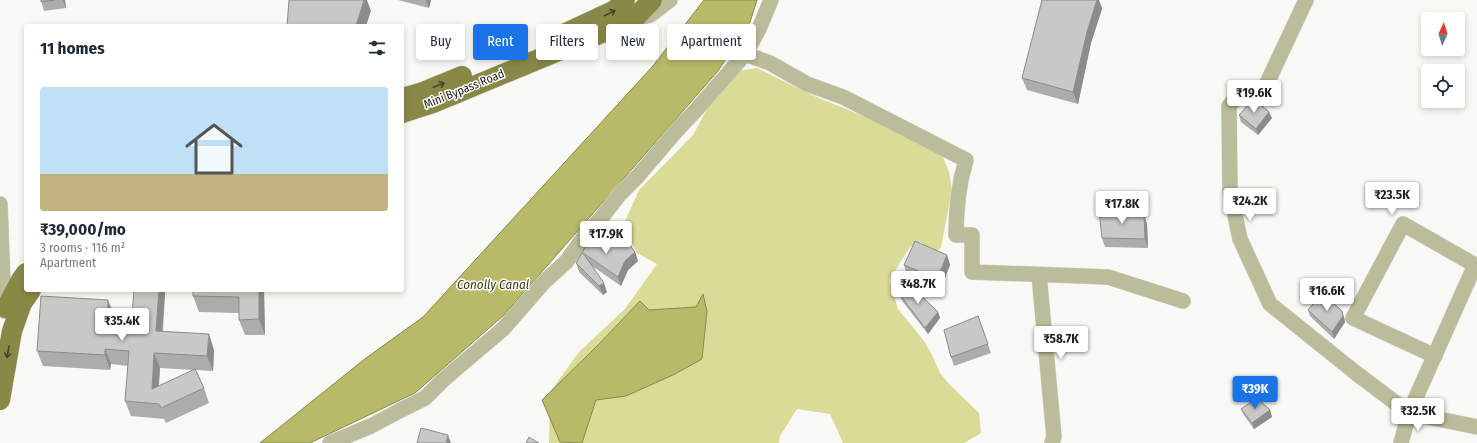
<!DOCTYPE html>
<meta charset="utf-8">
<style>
:root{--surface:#fff;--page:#f6f6f7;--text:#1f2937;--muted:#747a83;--line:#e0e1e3;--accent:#1a73e8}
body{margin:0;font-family:"Fira Sans Condensed",sans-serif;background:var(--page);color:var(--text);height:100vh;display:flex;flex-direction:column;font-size:15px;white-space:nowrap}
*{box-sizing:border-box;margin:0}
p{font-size:13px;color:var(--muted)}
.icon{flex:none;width:22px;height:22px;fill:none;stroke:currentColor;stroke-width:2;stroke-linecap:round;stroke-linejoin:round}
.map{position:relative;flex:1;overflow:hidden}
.side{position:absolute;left:24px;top:24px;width:380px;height:268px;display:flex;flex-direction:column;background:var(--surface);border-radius:4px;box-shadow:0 2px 6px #0003}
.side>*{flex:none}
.hud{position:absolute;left:416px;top:24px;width:380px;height:36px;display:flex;gap:8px}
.needle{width:26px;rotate:4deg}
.fabs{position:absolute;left:1421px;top:12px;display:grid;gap:8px}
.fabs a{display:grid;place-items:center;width:44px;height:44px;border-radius:4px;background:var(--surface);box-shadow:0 2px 6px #0003;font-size:20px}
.price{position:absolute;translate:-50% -34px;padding:0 9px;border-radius:4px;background:#fff;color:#222;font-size:13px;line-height:26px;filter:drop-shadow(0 1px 2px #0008)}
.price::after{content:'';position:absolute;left:50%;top:24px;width:12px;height:9px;margin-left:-6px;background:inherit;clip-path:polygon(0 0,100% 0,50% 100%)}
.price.on{background:var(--accent);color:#fff}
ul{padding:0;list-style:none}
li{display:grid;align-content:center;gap:8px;height:212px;padding:0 16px}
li+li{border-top:1px solid var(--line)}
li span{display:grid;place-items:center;height:124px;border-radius:4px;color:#555}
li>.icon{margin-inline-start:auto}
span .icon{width:72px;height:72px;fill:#fffc;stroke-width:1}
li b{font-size:17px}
h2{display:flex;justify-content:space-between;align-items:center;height:48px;padding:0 16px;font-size:17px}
.chip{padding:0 14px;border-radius:4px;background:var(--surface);box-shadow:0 2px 6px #0003;font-size:14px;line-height:36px}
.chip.on{background:var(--accent);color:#fff}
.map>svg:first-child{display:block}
.green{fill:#d9db97}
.water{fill:#b8ba67;stroke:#888a4f}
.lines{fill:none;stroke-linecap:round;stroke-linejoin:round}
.minor-casing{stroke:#d4d4d1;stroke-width:16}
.major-casing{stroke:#d4d4d1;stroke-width:21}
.minor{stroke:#bbbc99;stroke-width:15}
.major{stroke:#888946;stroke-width:20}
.wall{fill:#acaca9;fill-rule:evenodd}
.shaded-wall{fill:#8c8c89}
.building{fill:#c8c8c4;stroke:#8c8c89}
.oneway{stroke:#45462a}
.labels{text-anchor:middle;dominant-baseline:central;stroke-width:3;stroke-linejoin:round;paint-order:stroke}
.street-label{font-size:12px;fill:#191918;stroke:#fffffe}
.water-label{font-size:13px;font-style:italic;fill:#3c3c18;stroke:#fffffe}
</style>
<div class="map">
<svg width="1477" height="443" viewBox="0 0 1477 443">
<rect width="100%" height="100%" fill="#f8f8f4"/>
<polygon class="green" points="757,68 814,96 888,126 943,157 949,172 952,190 941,247 935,254 921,242 910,247 889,280 898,309 924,341 932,355 940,373 949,384 979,413 981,433 964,443 843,443 830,414 797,409 780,436 779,443 549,443 550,392 579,352 625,309 657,264 637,253 623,226 639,190 693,135 710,104 737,71"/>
<g class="water">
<polygon points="704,0 757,0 750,22 718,71 504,315 415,393 310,443 260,443 366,358 423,317 652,67"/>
<polygon points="703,294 707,311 702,359 675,374 626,396 596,400 582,443 560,442 542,400 598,345 640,301 649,310 696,307"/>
</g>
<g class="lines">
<defs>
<g id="minor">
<polyline points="1306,0 1261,96 1239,94 1229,106 1230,191 1240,239 1270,304 1356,373 1409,413 1401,443"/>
<polyline points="638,18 650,15 670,0"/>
<polyline points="745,54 759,29 771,0"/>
<polyline points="0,204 4,311"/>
<polyline points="1039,275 1054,437 1052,443"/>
<polyline points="1435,356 1353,318 1403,224 1475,265 1409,413 1477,427"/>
<path d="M330 443 371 426 399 411 425 398 443 380 503 329 544 282 566 262 584 237 602 217 619 195 637 177 677 130 697 109 745 54 770 63 807 84 843 97 966 160C958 186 956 208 956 235H972V272L1108 277 1183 301"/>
</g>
<g id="major">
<polyline points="553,39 615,10 625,0"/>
<polyline points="402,98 423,92 462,76"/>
<polyline points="402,113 433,103 633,20 652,0"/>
<polyline points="6,308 21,280 26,273"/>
<polyline points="0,400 12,331 22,303 31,290"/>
</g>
</defs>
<use href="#minor" class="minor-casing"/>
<use href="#major" class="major-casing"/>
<use href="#minor" class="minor"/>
<use href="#major" class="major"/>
</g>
<g class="wall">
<polygon points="41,0 65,0 66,8 44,11"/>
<polygon points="398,0 431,0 429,8"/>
<polygon points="1042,0 1099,0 1102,9 1091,43 1078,104 1027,90 1022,78"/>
<polygon points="1239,115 1272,118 1258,135 1241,122"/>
<polygon points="1147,224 1148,248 1105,247 1102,238"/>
<polygon points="611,239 635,252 638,261 628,270 621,286 592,266 607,292 603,295 579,272 576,263 588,243"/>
<polygon points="947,255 950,265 941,288 907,275 904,265"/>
<polygon points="264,290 265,335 245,335 239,320 239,313 199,312 193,296"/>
<path d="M165 293 163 331 214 350 213 371 196 370 204 388 209 403 166 423 164 419 131 416 125 401 128 366 111 364 110 370 43 366 37 351 114 315 113 328 131 329ZM160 368 194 370 159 386Z"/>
<polygon points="900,295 938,312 940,318 928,334 903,302"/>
<polygon points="1308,310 1344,317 1345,322 1334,339 1310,316"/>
<polygon points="978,316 991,353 954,366 951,357"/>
<polygon points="1241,409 1270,410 1272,417 1254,429 1244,415"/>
</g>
<g class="shaded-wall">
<polygon points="63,0 65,0 66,8"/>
<polygon points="364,0 367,0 371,11 366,26 356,26"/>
<polygon points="426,0 431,0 429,8"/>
<polygon points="1097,0 1099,0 1102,9 1091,43 1078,104 1073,92 1087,32"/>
<polygon points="1269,112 1272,118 1258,135 1256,129"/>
<polygon points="1144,214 1147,224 1148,248 1145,239"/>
<polygon points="635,252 638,261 628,270 621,286 618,277 625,261"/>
<polygon points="947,255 950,265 941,288 937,279"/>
<polygon points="604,283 607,292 603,295 599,286"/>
<polygon points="159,290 164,290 165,293 161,346 156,331"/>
<polygon points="259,290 264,290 265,335 259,319"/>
<polygon points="108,300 114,315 112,342 107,327"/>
<polygon points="1342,311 1344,317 1345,322 1334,339 1332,332"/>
<polygon points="938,312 940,318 928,334 925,328"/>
<polygon points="209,334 214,350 213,371 207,356"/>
<polygon points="105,349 111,364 110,370 105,355"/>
<polygon points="154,353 160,368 157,404 152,389"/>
<polygon points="1270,410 1272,417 1254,429 1252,423"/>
<polygon points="448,435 451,443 446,443"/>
</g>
<g class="building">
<polygon points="41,0 55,0 41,2"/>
<polygon points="289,0 364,0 356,26 287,26"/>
<polygon points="1042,0 1097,0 1087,32 1073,92 1022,78"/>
<polygon points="1254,99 1269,112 1256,129 1239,115"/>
<polygon points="1099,211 1144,214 1145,239 1102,238"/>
<polygon points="620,231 635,252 625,261 618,277 583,253 604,283 599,286 576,263 588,243 601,232 611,239"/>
<polygon points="915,241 947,255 937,279 904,265"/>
<polygon points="905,280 938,312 925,328 900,295"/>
<polygon points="134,290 159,290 156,331 209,334 207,356 154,353 152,389 195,369 204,388 161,408 159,404 125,401 129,351 105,349 105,355 37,351 41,296 108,300 107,327 131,329"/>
<polygon points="193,290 259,290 259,319 239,320 239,297 193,296"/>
<polygon points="1322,293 1342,311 1343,316 1332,332 1308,310"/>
<polygon points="978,316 988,344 951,357 944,330"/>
<polygon points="1257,398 1270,410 1252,423 1241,409"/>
<polygon points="421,428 448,435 446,443 417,443"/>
<polygon points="529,437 539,443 526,443"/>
</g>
<defs><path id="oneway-shaft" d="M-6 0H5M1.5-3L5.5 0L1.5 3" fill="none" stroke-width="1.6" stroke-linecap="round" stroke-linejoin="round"/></defs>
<g class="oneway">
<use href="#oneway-shaft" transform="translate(610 13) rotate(-27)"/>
<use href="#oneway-shaft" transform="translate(439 85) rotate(-21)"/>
<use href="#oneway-shaft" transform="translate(8 352) rotate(100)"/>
</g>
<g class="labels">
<g class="street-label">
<text transform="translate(464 89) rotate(-22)">Mini Bypass Road</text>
</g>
<g class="water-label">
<text x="493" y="284">Conolly Canal</text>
</g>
</g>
</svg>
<div class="fabs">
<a><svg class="needle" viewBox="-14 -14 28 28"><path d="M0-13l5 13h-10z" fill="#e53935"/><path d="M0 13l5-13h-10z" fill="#747a83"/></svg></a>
<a><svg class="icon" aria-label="locate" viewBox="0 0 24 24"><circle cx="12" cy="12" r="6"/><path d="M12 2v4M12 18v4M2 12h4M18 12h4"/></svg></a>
</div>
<b class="price" style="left:1254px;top:114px">₹19.6K</b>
<b class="price" style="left:1392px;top:216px">₹23.5K</b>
<b class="price" style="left:1250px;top:222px">₹24.2K</b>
<b class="price" style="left:1122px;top:225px">₹17.8K</b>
<b class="price" style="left:606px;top:255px">₹17.9K</b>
<b class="price" style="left:918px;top:305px">₹48.7K</b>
<b class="price" style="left:1327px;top:312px">₹16.6K</b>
<b class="price" style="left:122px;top:342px">₹35.4K</b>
<b class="price" style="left:1061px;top:360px">₹58.7K</b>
<b class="price on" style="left:1255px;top:410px">₹39K</b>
<b class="price" style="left:1418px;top:432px">₹32.5K</b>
<div class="hud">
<a class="chip">Buy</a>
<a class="chip on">Rent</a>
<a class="chip">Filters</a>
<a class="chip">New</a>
<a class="chip">Apartment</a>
</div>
<section class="side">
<h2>11 homes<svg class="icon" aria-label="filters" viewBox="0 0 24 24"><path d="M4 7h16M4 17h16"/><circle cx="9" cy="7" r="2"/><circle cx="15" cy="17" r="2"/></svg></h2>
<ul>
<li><span style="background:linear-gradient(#bfe0f5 70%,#c2b280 0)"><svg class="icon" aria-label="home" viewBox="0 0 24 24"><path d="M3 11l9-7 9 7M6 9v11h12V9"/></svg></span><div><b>₹39,000/mo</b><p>3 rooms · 116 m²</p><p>Apartment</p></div></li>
</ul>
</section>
</div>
